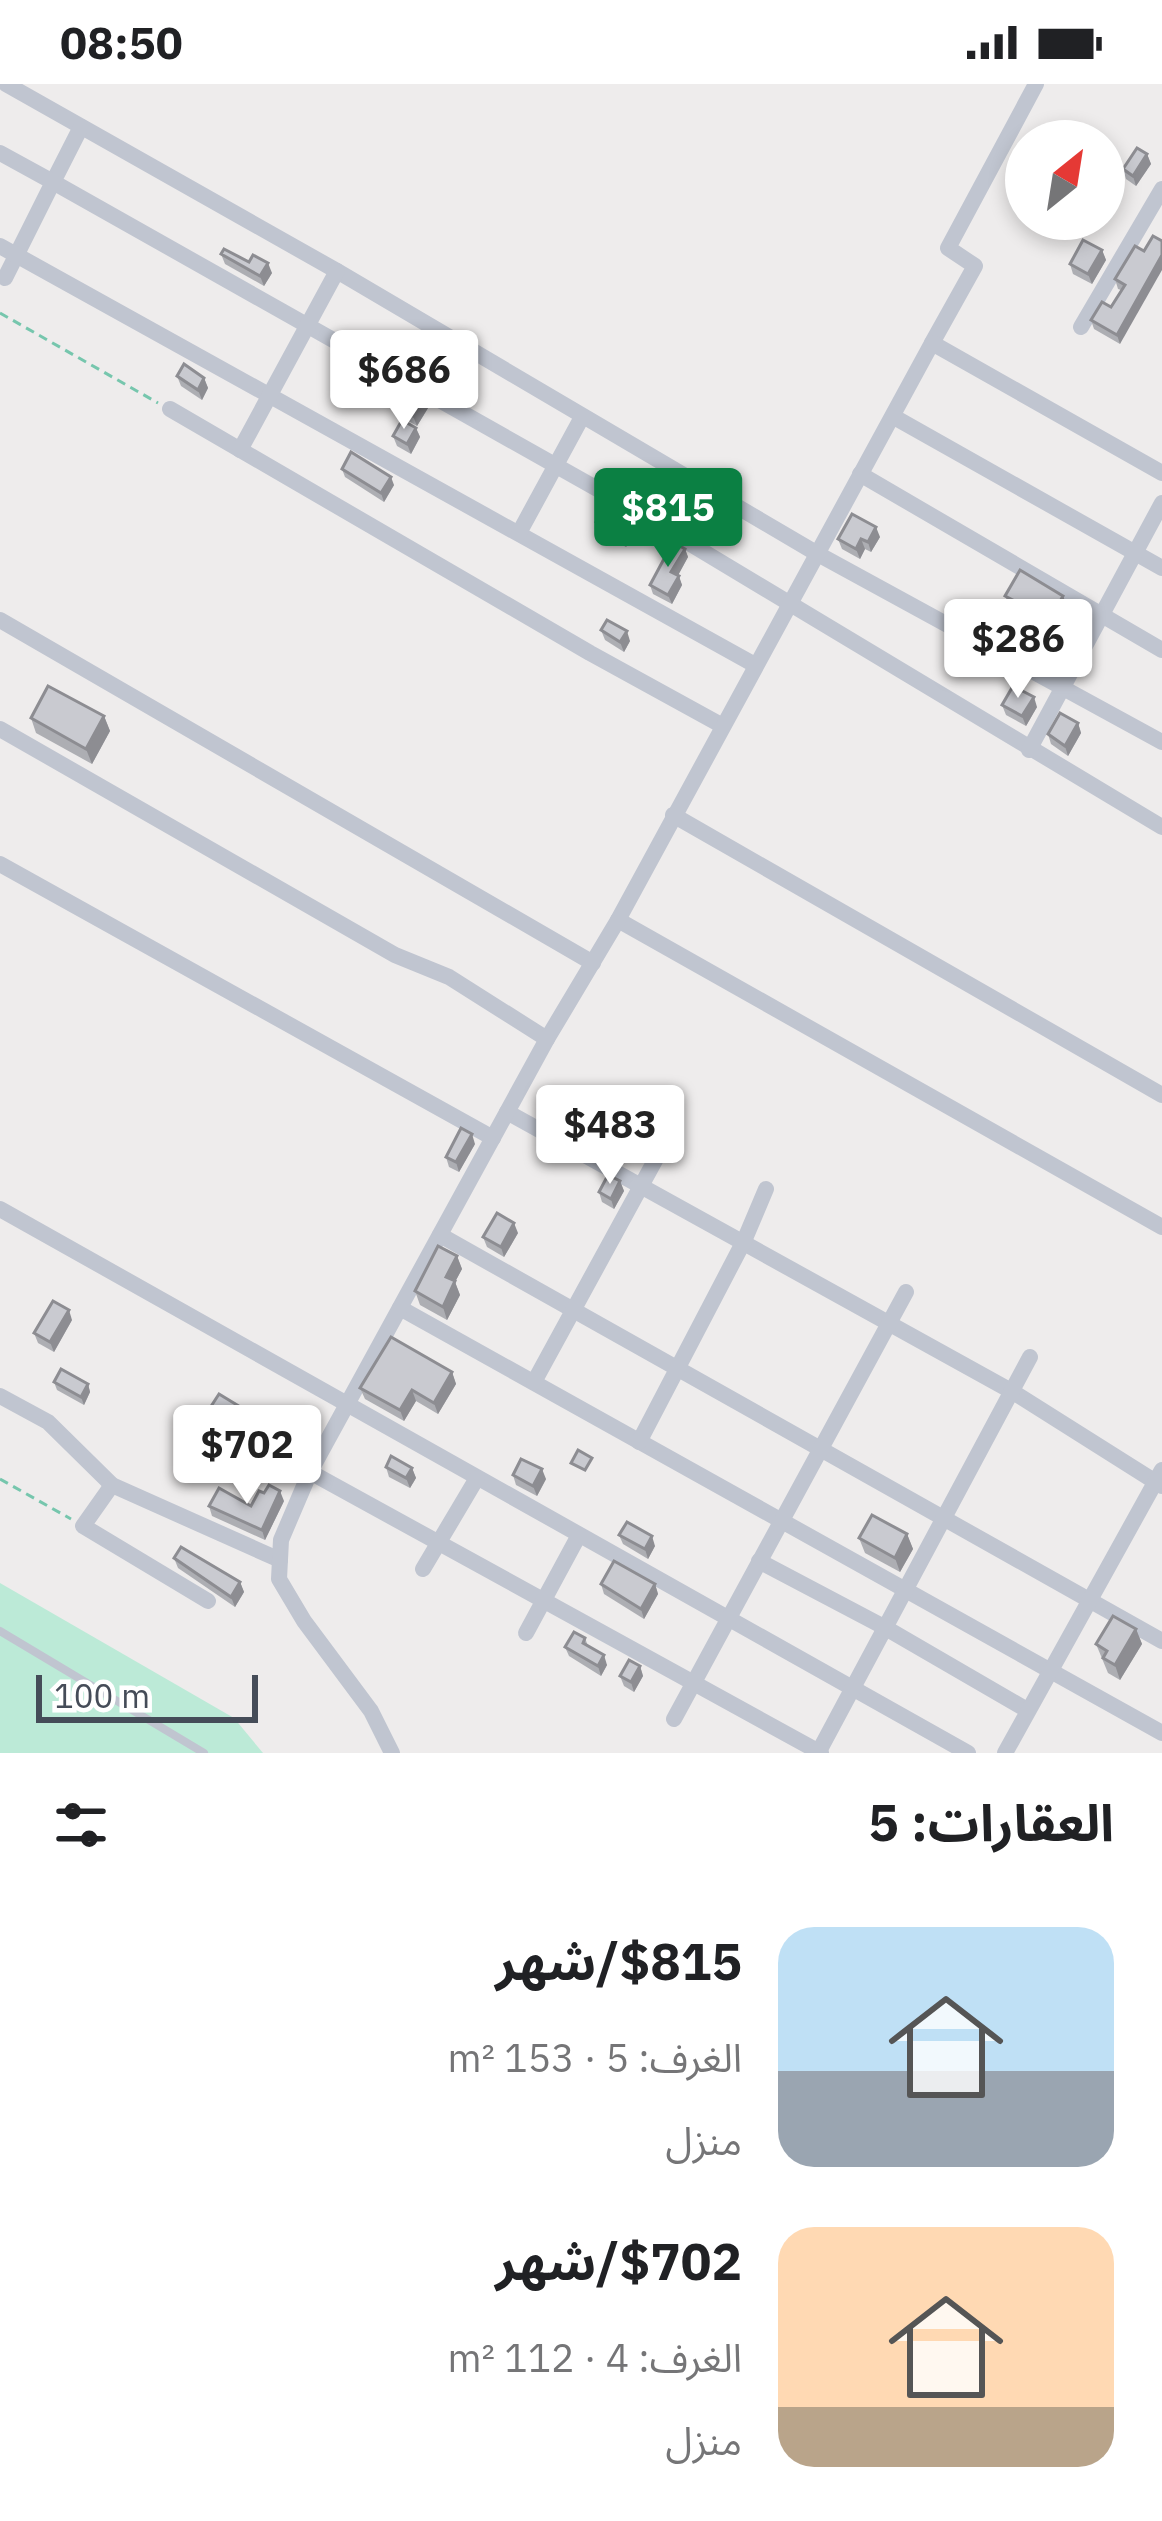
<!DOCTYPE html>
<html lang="ar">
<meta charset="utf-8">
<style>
:root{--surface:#fff;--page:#f6f6f6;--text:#202124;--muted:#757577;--accent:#0b8043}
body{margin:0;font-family:"IBM Plex Sans","Noto Sans Arabic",sans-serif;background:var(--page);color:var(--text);direction:rtl;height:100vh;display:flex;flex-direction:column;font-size:45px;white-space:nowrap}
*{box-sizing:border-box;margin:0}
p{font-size:39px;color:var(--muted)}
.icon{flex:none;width:66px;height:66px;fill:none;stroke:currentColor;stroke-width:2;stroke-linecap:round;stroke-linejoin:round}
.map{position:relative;height:1669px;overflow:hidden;direction:ltr}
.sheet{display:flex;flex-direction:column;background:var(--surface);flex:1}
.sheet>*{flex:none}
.needle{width:78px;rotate:30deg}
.fabs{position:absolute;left:1005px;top:36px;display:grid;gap:24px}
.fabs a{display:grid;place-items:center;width:120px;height:120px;border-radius:50%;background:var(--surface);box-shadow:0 6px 18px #0003;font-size:60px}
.scale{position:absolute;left:36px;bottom:30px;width:222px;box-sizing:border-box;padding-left:12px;border:6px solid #454c58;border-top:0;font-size:33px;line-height:42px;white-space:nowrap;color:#454c58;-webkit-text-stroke:9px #fff;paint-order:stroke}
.price{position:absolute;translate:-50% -102px;padding:0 27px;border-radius:12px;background:#fff;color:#222;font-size:39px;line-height:78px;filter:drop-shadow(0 3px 6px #0008)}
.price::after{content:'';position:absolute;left:50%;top:72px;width:36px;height:27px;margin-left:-18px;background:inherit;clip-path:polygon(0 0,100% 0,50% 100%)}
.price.active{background:var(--accent);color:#fff}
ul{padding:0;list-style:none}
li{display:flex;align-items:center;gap:36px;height:300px;padding:0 48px}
li span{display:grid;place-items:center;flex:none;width:336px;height:240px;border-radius:36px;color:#555}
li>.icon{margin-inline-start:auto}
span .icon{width:144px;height:144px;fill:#fffc;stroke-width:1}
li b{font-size:51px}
h2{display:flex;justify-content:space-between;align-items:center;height:144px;padding:0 48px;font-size:51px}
.status{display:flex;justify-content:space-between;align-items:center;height:84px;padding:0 60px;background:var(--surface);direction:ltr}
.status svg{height:33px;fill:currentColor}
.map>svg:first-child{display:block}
.green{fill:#bcead7}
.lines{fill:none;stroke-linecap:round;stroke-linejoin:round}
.path{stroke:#76c6ad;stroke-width:3;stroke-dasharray:9 6;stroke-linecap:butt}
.lane{stroke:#c0c5d0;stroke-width:8}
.street{stroke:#c0c5d0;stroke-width:16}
.wall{fill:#adaeb3}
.shaded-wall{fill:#8d8d92}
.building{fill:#c9cad0;stroke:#8d8d92;stroke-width:3}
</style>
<div class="status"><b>08:50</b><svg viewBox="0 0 49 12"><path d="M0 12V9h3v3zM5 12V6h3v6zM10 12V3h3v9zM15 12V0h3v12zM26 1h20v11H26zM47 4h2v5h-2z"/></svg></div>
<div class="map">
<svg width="1162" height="1669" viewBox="0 0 1162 1669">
<rect width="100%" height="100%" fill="#eeecec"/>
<polygon class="green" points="0,1499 234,1634 263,1669 0,1669"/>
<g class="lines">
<g class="path">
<polyline points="0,229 158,319"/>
<polyline points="0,1395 71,1435"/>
</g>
<polyline class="lane" points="0,1547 204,1669"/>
<g class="street">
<polyline points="6,0 337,187 816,469 1162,658"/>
<polyline points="81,43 53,98 624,420 1162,743"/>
<polyline points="0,69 53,98 5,194"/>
<polyline points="0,162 755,581"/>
<polyline points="1081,243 1162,105"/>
<polyline points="932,259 975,182 948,164 1036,0"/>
<polyline points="170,325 590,569 721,641"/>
<polyline points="894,333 1162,484"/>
<polyline points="240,366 337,187"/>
<polyline points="860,390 1162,566"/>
<polyline points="519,449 582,333"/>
<polyline points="0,536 593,879"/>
<polyline points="0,645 395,871 449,893 547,955"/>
<polyline points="1029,666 1162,419"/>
<polyline points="673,731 1162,1011"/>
<polyline points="0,780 493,1054"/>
<polyline points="618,836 1162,1143"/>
<polyline points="507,1028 1013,1308 1162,1402"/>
<polyline points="0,1125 968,1669"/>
<polyline points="440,1151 1162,1557"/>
<polyline points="400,1224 1162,1649"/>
<polyline points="534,1298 658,1071"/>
<polyline points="0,1312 48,1338 112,1401 280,1476"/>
<polyline points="639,1358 744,1157 766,1105"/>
<polyline points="310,1388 821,1669"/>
<polyline points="112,1401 83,1442 208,1517"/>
<polyline points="759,1477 884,1543 1027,1626"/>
<polyline points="423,1485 477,1394"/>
<polyline points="526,1549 579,1451"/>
<polyline points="674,1635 906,1208"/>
<polyline points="392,1669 371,1627 304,1537 279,1495 281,1456 310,1388 547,955 618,836 932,259 1162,389"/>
<polyline points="818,1669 1030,1273"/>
<polyline points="1005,1669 1162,1386"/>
</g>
</g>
<g class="wall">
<polygon points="1147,70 1151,80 1136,102 1126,95 1123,85"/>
<polygon points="1135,162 1120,260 1094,245 1091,236 1111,223 1121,206 1118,205 1115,195"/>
<polygon points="1102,166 1106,176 1092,200 1073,190 1070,180"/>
<polygon points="221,170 272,189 264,202 225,180"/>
<polygon points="462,276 454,291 457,297 451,308 430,296 428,291"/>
<polygon points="177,292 204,294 208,304 202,316 181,302"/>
<polygon points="398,324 428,324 417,342 401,333"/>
<polygon points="416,344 420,353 411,370 397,362 393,352"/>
<polygon points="342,385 394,401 384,418 345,393"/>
<polygon points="634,434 637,444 626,463 600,448 596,438"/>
<polygon points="880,453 871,468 865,465 860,475 842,465 838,455"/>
<polygon points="685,465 688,473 678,491 682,501 672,520 653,510 650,501"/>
<polygon points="1005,512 1069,526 1040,577 1018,565 1013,550 1023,533 1011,526"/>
<polygon points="601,546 630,557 624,568 605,556"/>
<polygon points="1002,621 1037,623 1026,642 1006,631"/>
<polygon points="104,632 110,647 92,680 36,649 31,634"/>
<polygon points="1078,639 1081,649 1068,672 1051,660 1048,650"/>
<polygon points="475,1060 459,1088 449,1083 446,1073"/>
<polygon points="620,1097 624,1107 614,1125 602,1118 599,1108"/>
<polygon points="518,1149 504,1173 487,1163 483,1153"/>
<polygon points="457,1172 462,1185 455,1198 460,1211 447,1236 420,1221 415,1207"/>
<polygon points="72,1236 54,1268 38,1259 34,1249"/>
<polygon points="452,1288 456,1300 438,1330 416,1317 404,1337 365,1315 360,1304"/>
<polygon points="54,1298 88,1300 90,1308 84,1321 57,1306"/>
<polygon points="246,1334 227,1365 203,1351 199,1341"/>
<polygon points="295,1360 278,1392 262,1383 258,1373"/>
<polygon points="386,1383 412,1384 416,1394 410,1404 389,1393"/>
<polygon points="513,1391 546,1395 537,1412 516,1401"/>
<polygon points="284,1417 265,1456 212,1432 209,1422 251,1422"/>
<polygon points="907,1450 913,1465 900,1488 865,1469 859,1454"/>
<polygon points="619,1451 655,1462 648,1475 623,1460"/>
<polygon points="174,1474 240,1498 244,1508 235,1523 178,1484"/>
<polygon points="601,1500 655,1500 658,1510 644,1535 604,1510"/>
<polygon points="1136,1545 1142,1560 1120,1596 1108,1589 1096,1560"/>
<polygon points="585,1554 588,1562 607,1581 601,1592 569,1572 565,1563"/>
<polygon points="640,1582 643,1592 634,1608 624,1602 620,1592"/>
</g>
<g class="shaded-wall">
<polygon points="1147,70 1151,80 1136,102 1133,92"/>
<polygon points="1102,166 1106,176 1092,200 1088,190"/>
<polygon points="1162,171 1162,186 1120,260 1117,251"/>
<polygon points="268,179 272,189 264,202 260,192"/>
<polygon points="461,271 462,276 452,294 451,289"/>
<polygon points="204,294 208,304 202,316 198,306"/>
<polygon points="424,314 428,324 417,342 413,332"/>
<polygon points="416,344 420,353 411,370 407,360"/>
<polygon points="391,393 394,401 384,418 381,409"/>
<polygon points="634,434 637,444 626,463 623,453"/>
<polygon points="876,443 880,453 871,468 868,458"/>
<polygon points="861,455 865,465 860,475 856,465"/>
<polygon points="685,465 688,473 675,497 671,488"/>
<polygon points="679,492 682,501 672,520 668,511"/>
<polygon points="1063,512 1069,526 1040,577 1035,562"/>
<polygon points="627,547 630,557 624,568 620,558"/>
<polygon points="1034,613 1037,623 1026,642 1022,632"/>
<polygon points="104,632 110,647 92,680 86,665"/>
<polygon points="1078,639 1081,649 1068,672 1065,662"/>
<polygon points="472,1050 475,1060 459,1088 456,1078"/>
<polygon points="620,1097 624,1107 614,1125 611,1115"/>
<polygon points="514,1139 518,1149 504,1173 501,1163"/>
<polygon points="457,1172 462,1185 455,1198 460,1211 447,1236 443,1223 446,1193"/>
<polygon points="69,1226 72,1236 54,1268 50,1258"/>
<polygon points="452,1288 456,1300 438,1330 434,1319"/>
<polygon points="88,1300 90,1308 84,1321 81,1313"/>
<polygon points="412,1306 416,1317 404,1337 400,1326"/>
<polygon points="242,1324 246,1334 227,1365 223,1355"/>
<polygon points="291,1350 295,1360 278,1392 274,1382"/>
<polygon points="412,1384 416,1394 410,1404 406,1394"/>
<polygon points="542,1385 546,1395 537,1412 533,1402"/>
<polygon points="280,1407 284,1417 265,1456 262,1446"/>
<polygon points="907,1450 913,1465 900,1488 895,1474"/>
<polygon points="652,1452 655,1462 648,1475 645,1465"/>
<polygon points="240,1498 244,1508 235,1523 231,1513"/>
<polygon points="655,1500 658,1510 644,1535 641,1525"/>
<polygon points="1136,1545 1142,1560 1120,1596 1115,1581"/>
<polygon points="604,1571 607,1581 601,1592 598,1582"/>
<polygon points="640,1582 643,1592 634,1608 631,1598"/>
</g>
<g class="building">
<polygon points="1137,64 1147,70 1133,92 1123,85"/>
<polygon points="1153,152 1162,157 1162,171 1117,251 1091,236 1102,218 1111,223 1125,201 1115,195 1135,162 1144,167"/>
<polygon points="1083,156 1102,166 1088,190 1070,180"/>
<polygon points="224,165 249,178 253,171 268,179 260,192 221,170"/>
<polygon points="442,260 461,271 451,289 455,292 449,303 428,291"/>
<polygon points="184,280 204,294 198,306 177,292"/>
<polygon points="408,305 424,314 413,332 398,324"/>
<polygon points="402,336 416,344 407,360 393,352"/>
<polygon points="351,368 391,393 381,409 342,385"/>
<polygon points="607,419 634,434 623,453 596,438"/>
<polygon points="852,430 876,443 868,458 861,455 856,465 838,455"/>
<polygon points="673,458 685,465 671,488 679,492 668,511 650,501"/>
<polygon points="1020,486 1063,512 1035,562 1013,550 1028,524 1005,512"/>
<polygon points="607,536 627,547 620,558 601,546"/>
<polygon points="48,602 104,632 86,665 31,634"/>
<polygon points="1013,602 1034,613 1022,632 1002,621"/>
<polygon points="1060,629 1078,639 1065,662 1048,650"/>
<polygon points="461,1044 472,1050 456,1078 446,1073"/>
<polygon points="608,1091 620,1097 611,1115 599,1108"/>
<polygon points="497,1129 514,1139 501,1163 483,1153"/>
<polygon points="438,1162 457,1172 446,1193 455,1197 443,1223 415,1207"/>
<polygon points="53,1217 69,1226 50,1258 34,1249"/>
<polygon points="391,1253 452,1288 434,1319 412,1306 400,1326 360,1304"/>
<polygon points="61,1285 88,1300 81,1313 54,1298"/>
<polygon points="219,1310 242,1324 223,1355 199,1341"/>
<polygon points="275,1342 291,1350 274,1382 258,1373"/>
<polygon points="578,1366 592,1374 585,1386 571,1379"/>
<polygon points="391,1372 412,1384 406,1394 386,1383"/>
<polygon points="521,1375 542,1385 533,1402 513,1391"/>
<polygon points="269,1401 280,1407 262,1446 209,1422 219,1404 251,1422 259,1407 264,1409"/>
<polygon points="872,1431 907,1450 895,1474 859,1454"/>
<polygon points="627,1438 652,1452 645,1465 619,1451"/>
<polygon points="181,1463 240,1498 231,1513 174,1474"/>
<polygon points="614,1477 655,1500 641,1525 601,1500"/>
<polygon points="1113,1532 1136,1545 1115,1581 1103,1574 1107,1567 1096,1560"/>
<polygon points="574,1548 585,1554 583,1559 604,1571 598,1582 565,1563"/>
<polygon points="629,1576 640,1582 631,1598 620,1592"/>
</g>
</svg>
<div class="fabs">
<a><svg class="needle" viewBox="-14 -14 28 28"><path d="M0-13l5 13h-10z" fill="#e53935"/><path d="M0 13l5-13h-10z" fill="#757577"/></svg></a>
</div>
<div class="scale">100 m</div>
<b class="price" style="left:404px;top:348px">$686</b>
<b class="price active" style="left:668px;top:486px">$815</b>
<b class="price" style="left:1018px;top:617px">$286</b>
<b class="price" style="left:610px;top:1103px">$483</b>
<b class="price" style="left:247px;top:1423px">$702</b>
</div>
<section class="sheet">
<h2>العقارات: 5<svg class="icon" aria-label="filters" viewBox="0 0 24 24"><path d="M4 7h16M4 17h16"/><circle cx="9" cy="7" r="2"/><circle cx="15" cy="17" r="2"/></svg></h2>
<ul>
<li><span style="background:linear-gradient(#bfe0f5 60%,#9aa5b1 0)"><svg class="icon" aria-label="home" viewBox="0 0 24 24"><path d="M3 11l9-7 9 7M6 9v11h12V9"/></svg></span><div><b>$815/شهر</b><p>الغرف: 5 · 153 m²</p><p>منزل</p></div></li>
<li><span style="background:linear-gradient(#ffd9b3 75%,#b9a48a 0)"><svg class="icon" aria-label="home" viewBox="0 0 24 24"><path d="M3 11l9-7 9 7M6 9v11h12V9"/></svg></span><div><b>$702/شهر</b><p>الغرف: 4 · 112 m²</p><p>منزل</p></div></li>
</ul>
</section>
